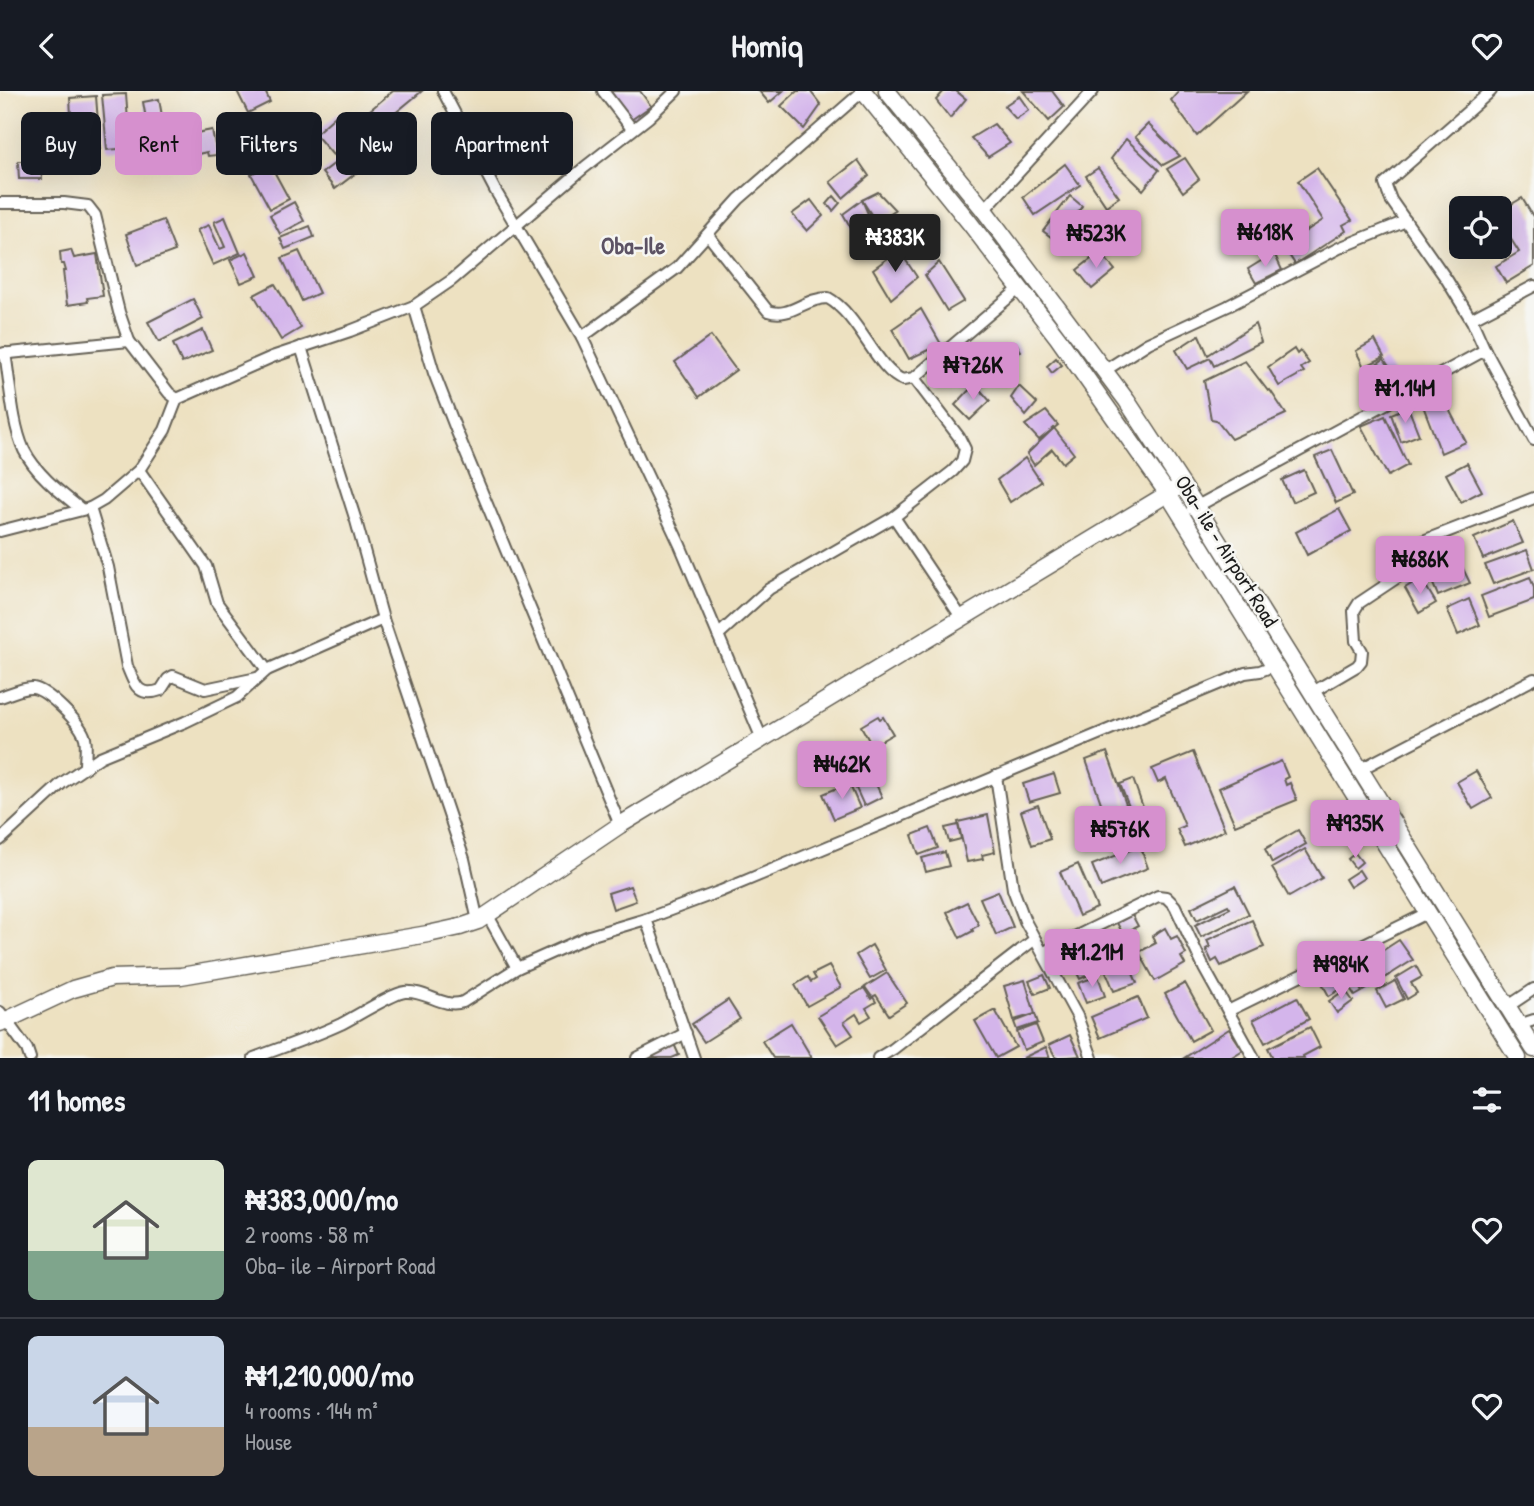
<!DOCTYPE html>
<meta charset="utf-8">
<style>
:root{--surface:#171b24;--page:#242831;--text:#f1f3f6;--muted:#9ea1a6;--line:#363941;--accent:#d690ce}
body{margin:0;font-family:"Patrick Hand",sans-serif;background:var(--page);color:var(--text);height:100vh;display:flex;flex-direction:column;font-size:26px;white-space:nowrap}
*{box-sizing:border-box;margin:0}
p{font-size:23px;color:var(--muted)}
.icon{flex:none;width:38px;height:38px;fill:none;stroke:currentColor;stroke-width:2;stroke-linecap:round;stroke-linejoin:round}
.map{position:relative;height:967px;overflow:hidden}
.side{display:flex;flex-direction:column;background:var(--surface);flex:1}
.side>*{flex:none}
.hud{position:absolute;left:21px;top:21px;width:700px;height:63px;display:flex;gap:14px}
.tools{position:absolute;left:1449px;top:105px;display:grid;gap:14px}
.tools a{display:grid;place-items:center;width:63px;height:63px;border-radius:10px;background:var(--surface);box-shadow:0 7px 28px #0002;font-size:35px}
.price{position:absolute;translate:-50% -60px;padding:0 16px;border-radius:7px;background:var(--accent);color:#111;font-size:23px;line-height:46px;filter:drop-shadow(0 2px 4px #0008)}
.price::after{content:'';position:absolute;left:50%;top:42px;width:21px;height:16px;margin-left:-10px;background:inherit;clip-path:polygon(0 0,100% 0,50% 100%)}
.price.active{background:#222;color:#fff}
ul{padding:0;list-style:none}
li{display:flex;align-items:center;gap:21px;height:175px;padding:0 28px}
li+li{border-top:2px solid var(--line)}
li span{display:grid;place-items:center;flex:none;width:196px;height:140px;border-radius:10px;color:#555}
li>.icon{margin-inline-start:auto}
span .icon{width:84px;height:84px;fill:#fffc;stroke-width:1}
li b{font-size:30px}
h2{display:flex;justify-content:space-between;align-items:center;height:84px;padding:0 28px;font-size:30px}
.chip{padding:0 24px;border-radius:10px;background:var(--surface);box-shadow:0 7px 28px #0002;font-size:24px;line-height:63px}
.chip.active{background:var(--accent);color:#111}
header{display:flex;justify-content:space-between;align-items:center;height:91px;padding:0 28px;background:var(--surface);font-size:32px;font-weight:700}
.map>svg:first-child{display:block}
.building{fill:#d4b5eb}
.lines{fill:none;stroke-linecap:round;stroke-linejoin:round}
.street-casing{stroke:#656156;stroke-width:14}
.secondary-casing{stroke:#656156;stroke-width:19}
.street{stroke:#fff;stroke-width:10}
.secondary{stroke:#fff;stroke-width:16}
.labels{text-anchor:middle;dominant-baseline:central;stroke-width:5;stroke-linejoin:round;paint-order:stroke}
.street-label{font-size:21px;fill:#1c1c1c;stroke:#f6f6f2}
.quarter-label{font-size:24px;font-weight:bold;fill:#5c5264;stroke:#f6f6f2}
</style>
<header><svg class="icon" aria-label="back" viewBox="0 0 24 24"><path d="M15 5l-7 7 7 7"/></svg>Homiq<svg class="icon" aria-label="heart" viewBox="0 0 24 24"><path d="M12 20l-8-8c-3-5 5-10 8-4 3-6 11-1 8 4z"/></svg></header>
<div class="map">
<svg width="1534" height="967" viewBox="0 0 1534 967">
<rect width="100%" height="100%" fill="#f6f6f2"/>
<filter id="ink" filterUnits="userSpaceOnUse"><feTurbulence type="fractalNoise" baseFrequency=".0143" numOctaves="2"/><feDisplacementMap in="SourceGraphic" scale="14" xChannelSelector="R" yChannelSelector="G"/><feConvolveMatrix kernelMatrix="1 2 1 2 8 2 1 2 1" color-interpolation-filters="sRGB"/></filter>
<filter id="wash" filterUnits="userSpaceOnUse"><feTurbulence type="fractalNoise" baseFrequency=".00686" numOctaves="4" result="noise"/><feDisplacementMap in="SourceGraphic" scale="28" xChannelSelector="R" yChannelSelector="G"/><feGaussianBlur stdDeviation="1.57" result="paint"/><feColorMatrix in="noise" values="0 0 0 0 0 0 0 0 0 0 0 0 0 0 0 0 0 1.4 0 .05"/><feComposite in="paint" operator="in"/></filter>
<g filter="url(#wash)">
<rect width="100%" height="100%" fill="#ede1c1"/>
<g id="blocks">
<g class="building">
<polygon points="237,0 265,0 270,11 248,22"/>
<polygon points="393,0 422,0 382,33 370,19"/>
<polygon points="609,0 640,0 651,15 631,29"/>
<polygon points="759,0 783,0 769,12"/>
<polygon points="797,0 810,0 821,14 804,38 781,15"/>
<polygon points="944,0 956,0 966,8 950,27 936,9"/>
<polygon points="1023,0 1052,0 1064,16 1049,30"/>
<polygon points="1179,0 1247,0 1197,45 1171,9"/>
<polygon points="126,3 130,57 107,59 102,4"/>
<polygon points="96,5 100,58 73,59 70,7"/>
<polygon points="1019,5 1029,19 1016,28 1004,15"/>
<polygon points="159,8 162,25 146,28 143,11"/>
<polygon points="340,21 358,42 333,64 315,43"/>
<polygon points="994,33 1010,52 988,66 971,47"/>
<polygon points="1148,33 1180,65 1163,74 1135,46"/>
<polygon points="212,39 217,64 208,65 207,61 189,65 188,59 183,59 181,45"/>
<polygon points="274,43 281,57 258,68 260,72 252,77 243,58"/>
<polygon points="1126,48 1159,79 1143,99 1111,68"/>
<polygon points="343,66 356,82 335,98 322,82"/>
<polygon points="1185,67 1199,88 1183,101 1167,78"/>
<polygon points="858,69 869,85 843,107 830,91"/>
<polygon points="18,70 26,70 27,78 41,78 42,88 19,88"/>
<polygon points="270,73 289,108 270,118 251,83"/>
<polygon points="1065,73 1080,94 1035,124 1023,106"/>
<polygon points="1098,77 1119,106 1106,115 1086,85"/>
<polygon points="1317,77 1352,129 1343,134 1346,140 1295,173 1283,155 1323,129 1298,90"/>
<polygon points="878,101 895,119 876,131 862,109"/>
<polygon points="834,105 840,112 833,120 827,113"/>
<polygon points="1070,105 1082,115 1059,152 1043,140"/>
<polygon points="1522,107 1534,127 1534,175 1506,192 1496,175 1519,161 1505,139 1500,142 1500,120"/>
<polygon points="811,109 823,125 807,140 792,123"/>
<polygon points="862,109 872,132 855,144 843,123"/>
<polygon points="294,111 304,130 280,143 270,124"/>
<polygon points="225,126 240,162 213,174 197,139 209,134 220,158 225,156 214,131"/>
<polygon points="897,126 912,146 894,160 881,140"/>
<polygon points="163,129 175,160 137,174 126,143"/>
<polygon points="310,135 314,146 285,158 280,147"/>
<polygon points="71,159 74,167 97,163 103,205 87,207 88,211 67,214 63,180 66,180 64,173 61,173 60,161"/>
<polygon points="899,159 917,186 891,208 873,178"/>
<polygon points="299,160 319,202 302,210 282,167"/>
<polygon points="247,161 258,185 241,192 230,169"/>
<polygon points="1100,161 1115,179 1092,198 1077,179"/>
<polygon points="1274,162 1282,179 1256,192 1248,178"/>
<polygon points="939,171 964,210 947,220 925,184"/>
<polygon points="275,193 301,237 281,249 254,204"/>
<polygon points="193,208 203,228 159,251 148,231"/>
<polygon points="921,218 941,253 909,268 892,238"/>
<polygon points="1255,233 1261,251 1214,275 1210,267 1187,278 1176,259 1199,244 1208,264"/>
<polygon points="203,239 212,259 182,272 173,253"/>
<polygon points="711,245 736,279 699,306 675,271"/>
<polygon points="1375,249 1384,266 1364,276 1356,260"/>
<polygon points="1015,251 1021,260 1010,268 1003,258"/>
<polygon points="1294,258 1297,263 1300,260 1309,272 1301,277 1304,281 1279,295 1268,276"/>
<polygon points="1056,267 1062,274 1052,282 1047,275"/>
<polygon points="1384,268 1395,284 1376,296 1366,280"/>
<polygon points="1245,270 1268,300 1270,299 1286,323 1231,348 1216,329 1211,328 1204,290"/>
<polygon points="975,293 990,310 970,329 955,314"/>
<polygon points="1019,295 1037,312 1026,325 1011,307"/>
<polygon points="1442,305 1466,351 1441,362 1422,312"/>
<polygon points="1408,316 1419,344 1401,351 1391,323"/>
<polygon points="1046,320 1058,334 1039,349 1025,334"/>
<polygon points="1385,325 1408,374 1388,385 1361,335"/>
<polygon points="1054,337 1074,363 1063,372 1052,358 1034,374 1027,363"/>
<polygon points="1332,359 1353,404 1336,412 1315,366"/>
<polygon points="1025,367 1041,391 1010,411 997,389"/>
<polygon points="1467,372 1482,400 1461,411 1446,383"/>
<polygon points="1304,379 1314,401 1292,411 1282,389"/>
<polygon points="1339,418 1351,440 1307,464 1296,441"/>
<polygon points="1513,430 1523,452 1483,468 1474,447"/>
<polygon points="1454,459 1470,492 1438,505 1423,469"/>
<polygon points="1527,459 1534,478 1493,493 1485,474"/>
<polygon points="1530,486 1534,497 1534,509 1489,526 1481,505"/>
<polygon points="1421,487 1436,512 1419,522 1405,497"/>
<polygon points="1469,508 1480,534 1458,544 1447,518"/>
<polygon points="878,625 880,628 883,626 893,643 872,655 861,635"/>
<polygon points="1107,661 1129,722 1107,729 1086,669"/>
<polygon points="1193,661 1225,739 1185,756 1177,738 1185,735 1166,688 1158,692 1152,678"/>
<polygon points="1281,670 1288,686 1284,688 1286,694 1290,692 1297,709 1235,734 1219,697"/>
<polygon points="867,674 882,706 864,715 849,682"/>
<polygon points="1476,680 1492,707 1473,718 1457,691"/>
<polygon points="1054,683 1060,702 1029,711 1023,693"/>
<polygon points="1133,688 1144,719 1132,723 1120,693"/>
<polygon points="849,692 860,717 834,728 823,703"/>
<polygon points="1038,714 1050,748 1032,754 1021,720"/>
<polygon points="1342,720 1350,736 1332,746 1323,730"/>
<polygon points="988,724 995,761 982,764 983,768 967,771 958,731"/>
<polygon points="1130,725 1137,742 1106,754 1100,737"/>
<polygon points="958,734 961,748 949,751 945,737"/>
<polygon points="930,737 938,757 919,764 912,744"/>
<polygon points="1298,739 1306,753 1272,772 1265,758"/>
<polygon points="1140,755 1148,777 1101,796 1092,774"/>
<polygon points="1305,758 1322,787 1289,806 1272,777"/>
<polygon points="945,761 949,775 926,781 922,767"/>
<polygon points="1355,762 1362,771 1355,777 1348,768"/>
<polygon points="1078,773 1097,817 1079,825 1060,781"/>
<polygon points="1359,779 1364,787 1350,796 1345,788"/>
<polygon points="630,795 636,810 613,818 608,802"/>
<polygon points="1235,795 1249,823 1201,846 1195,834 1230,817 1228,814 1197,829 1191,817"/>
<polygon points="998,800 1013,836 996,844 980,807"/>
<polygon points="967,811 979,834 972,838 973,840 960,847 947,821"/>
<polygon points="1132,824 1138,835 1123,843 1117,832"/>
<polygon points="1252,829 1264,856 1221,875 1217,868 1212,871 1206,858 1210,856 1207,849"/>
<polygon points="1165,837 1171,848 1177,845 1186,863 1181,866 1185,873 1155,890 1139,861 1156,852 1152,845"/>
<polygon points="1118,847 1137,892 1114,900 1096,856"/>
<polygon points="1399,849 1413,869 1364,900 1351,880"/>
<polygon points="1089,852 1101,878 1080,888 1067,862"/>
<polygon points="872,854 886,879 870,888 856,864"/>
<polygon points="829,875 841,896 807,915 795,894 808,886 811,891 816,888 813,883"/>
<polygon points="1416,875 1422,886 1411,892 1417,902 1407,908 1396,887"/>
<polygon points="1349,880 1362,901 1355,905 1342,884"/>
<polygon points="887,882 907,912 889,924 876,904 872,906 865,896"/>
<polygon points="1337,883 1344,896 1329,905 1322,892"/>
<polygon points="1044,884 1050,897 1035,903 1029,890"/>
<polygon points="1098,885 1105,905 1086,912 1078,892"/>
<polygon points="1025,889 1035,923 1014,929 1004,895"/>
<polygon points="1395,890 1404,908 1386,917 1377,900"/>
<polygon points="1185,892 1211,939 1191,950 1165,903"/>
<polygon points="864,897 871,908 873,906 876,911 866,917 871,925 861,931 856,923 844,931 853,944 837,954 818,925"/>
<polygon points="1345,899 1353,910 1337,922 1329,910"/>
<polygon points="1138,906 1147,927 1100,947 1091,926"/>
<polygon points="1297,906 1309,928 1265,952 1253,929"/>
<polygon points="728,909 740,928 704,951 692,933"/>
<polygon points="995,919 1016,956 996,967 975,930"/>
<polygon points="1035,923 1038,932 1017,939 1014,931"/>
<polygon points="791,932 812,967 773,967 762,950"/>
<polygon points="1036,934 1043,951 1024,959 1017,941"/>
<polygon points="1310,936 1320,956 1303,965 1304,967 1273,967 1268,957"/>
<polygon points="1229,938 1243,959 1230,967 1184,967"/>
<polygon points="1070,944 1080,965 1056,967 1049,954"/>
<polygon points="674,953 679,964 672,967 646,967"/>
<polygon points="1046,956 1050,967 1023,967"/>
</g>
</g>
</g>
<g filter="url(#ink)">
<use href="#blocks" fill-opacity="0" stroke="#656156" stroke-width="2"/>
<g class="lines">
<defs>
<g id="street">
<polyline points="443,0 495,99 582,246 680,454 762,648"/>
<polyline points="603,0 632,38"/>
<polyline points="1491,0 1385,93 1391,109 1447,189 1472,230 1485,259 1534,349"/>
<polyline points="0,112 64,112 88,115 95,124 119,221 129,250 169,302 177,308 272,266 350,240 414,215 452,189 585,76 649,26 676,0"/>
<polyline points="984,119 1093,0"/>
<path d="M708 144 768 220C790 228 804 207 828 207 859 224 877 280 903 289L914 287 1020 197"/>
<polyline points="414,215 434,282 457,341 620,734"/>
<polyline points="1471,228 1534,195"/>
<polyline points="582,246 677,177 739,108 863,0"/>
<polyline points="301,256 356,430 383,528 464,768 478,830"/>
<path d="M5 262C10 291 12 333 24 359 36 383 61 402 81 418"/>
<polyline points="0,263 129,250"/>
<polyline points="1104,280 1148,252 1228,215 1339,157 1406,130"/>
<polyline points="139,379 206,475 217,512 267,579"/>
<path d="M90 417 108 476 127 575C135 594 138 607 161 599L168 588 173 585 205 598 257 587"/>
<polyline points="1192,418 1485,259"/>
<polyline points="894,426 963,529"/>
<polyline points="0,440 90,417 104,409 139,379 165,339 177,308"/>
<polyline points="718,544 769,498 894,426 953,380 962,370 965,358 959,346 914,287"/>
<polyline points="1311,602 1357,575 1361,570 1362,560 1356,550 1354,520 1359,512 1401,484 1418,452 1534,407"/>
<path d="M0 606C10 603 23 596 33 597 47 599 81 632 85 647 87 655 85 666 85 675"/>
<polyline points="1359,679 1534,588"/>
<polyline points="996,685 1013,798 1025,830 1077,925 1092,967"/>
<polyline points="0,749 62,692 100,666 185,631 237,606 267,579 383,528"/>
<polyline points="487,823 517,877"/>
<polyline points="646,828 694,967"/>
<polyline points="1044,861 1158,805 1166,806 1175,815 1204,877 1254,967"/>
<polyline points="1507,916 1534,898"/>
<polyline points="1228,920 1427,822"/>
<polyline points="0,921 27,958 30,967"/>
<polyline points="1519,934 1534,929"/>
<path d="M254 967C283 956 313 946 341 933 355 926 393 902 405 901 426 899 443 918 463 911L517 877 589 845 646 828 721 800 1245 582 1260 580 1273 575"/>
<polyline points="637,967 686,942"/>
<polyline points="878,967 893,958 1035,848"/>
</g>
<g id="secondary">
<polyline points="863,0 969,131 1058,247 1168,403 1518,967"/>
<polyline points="887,0 984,119 1127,310 1196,415 1534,958"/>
<polyline points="0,932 73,898 112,887 181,885 428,843 460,836 478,830 620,734 1182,394"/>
</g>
</defs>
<use href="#street" class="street-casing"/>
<use href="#secondary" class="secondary-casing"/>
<use href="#street" class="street"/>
<use href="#secondary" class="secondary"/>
</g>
</g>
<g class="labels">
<g class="street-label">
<text transform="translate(1227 460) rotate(58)">Oba- ile - Airport Road</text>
</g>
<g class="quarter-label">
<text x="633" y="154">Oba-Ile</text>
</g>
</g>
</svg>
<div class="tools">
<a><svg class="icon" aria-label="locate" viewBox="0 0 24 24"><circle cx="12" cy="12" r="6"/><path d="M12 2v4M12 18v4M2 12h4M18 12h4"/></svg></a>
</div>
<b class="price" style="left:1265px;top:178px">₦618K</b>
<b class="price" style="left:1096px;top:179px">₦523K</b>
<b class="price active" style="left:895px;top:183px">₦383K</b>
<b class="price" style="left:973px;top:311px">₦726K</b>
<b class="price" style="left:1405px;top:334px">₦1.14M</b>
<b class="price" style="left:1420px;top:505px">₦686K</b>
<b class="price" style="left:842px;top:710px">₦462K</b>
<b class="price" style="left:1355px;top:769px">₦935K</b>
<b class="price" style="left:1120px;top:775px">₦576K</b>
<b class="price" style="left:1092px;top:898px">₦1.21M</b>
<b class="price" style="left:1341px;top:910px">₦984K</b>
<div class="hud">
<a class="chip">Buy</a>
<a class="chip active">Rent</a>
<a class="chip">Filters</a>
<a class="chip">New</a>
<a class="chip">Apartment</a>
</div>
</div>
<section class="side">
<h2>11 homes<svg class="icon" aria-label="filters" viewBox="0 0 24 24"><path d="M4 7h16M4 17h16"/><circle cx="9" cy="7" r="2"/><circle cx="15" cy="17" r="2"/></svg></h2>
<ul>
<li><span style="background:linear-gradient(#dfe7d0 65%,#7fa58c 0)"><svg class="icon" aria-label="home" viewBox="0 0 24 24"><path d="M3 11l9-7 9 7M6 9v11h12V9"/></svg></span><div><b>₦383,000/mo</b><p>2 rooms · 58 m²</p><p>Oba- ile - Airport Road</p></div><svg class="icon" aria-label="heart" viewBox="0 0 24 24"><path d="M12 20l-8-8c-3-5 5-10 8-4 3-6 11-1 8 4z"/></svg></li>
<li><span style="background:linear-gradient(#c9d6e8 65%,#b9a48a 0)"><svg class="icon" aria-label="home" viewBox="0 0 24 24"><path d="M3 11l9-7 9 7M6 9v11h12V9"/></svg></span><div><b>₦1,210,000/mo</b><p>4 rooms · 144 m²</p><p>House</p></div><svg class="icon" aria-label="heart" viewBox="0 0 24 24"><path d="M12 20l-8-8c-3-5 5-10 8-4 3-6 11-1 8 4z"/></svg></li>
</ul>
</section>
